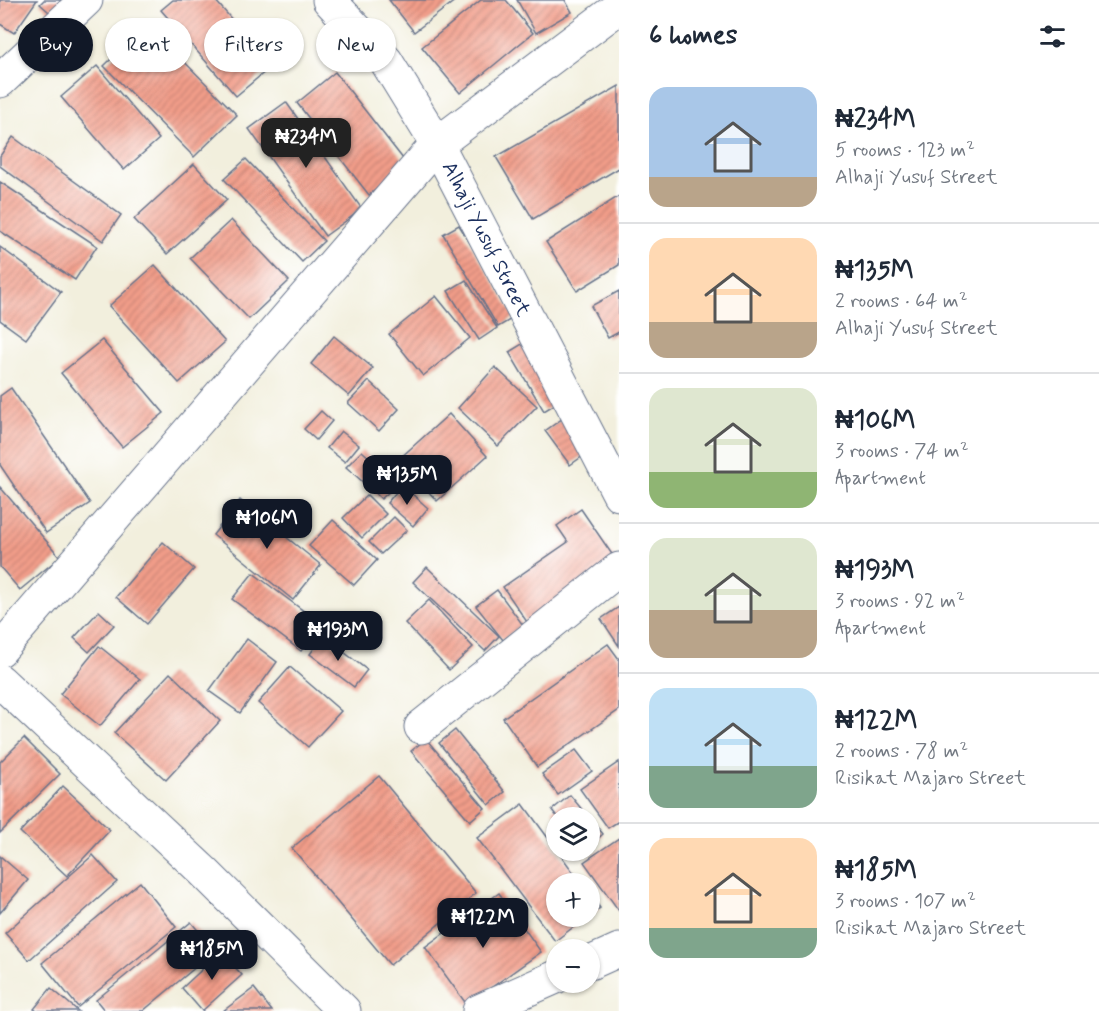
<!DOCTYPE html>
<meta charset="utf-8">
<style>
:root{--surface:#fff;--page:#f6f6f7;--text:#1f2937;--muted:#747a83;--line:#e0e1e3;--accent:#111827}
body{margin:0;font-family:Mynerve,sans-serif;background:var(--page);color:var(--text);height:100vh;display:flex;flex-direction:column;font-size:22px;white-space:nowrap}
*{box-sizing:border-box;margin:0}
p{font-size:20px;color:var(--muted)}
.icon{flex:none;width:33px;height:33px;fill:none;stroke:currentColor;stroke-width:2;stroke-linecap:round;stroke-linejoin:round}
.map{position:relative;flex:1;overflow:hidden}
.drawer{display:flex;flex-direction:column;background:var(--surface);width:480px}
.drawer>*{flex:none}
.hud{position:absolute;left:18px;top:18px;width:510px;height:54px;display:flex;gap:12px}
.tools{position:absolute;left:546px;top:807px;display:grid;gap:12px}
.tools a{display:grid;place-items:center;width:54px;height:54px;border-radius:50%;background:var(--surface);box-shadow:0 2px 4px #0004;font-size:30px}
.price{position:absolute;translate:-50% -51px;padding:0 14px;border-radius:12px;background:var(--accent);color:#fff;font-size:20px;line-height:39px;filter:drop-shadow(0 2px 3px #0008)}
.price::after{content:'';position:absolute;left:50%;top:36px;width:18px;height:14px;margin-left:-9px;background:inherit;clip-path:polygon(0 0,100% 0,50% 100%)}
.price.current{background:#222;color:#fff}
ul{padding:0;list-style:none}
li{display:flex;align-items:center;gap:18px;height:150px;padding:0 30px}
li+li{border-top:2px solid var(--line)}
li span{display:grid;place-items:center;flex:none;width:168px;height:120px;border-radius:18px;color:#555}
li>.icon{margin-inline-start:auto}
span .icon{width:72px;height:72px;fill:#fffc;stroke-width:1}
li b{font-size:26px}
h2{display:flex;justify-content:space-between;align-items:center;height:72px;padding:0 30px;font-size:26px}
.tag{padding:0 21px;border-radius:27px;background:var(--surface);box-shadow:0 2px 4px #0004;font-size:21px;line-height:54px}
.tag.current{background:var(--accent);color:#fff}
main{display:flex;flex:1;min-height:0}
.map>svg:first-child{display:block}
.building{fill:url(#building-hatch)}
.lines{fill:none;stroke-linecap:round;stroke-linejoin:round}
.street-casing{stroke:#66728a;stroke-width:35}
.street{stroke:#fff;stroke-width:33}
.labels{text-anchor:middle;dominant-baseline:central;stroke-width:6;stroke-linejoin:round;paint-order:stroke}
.street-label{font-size:21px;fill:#1b2f5e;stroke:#fff}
</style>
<main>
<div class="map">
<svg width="619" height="1011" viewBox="0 0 619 1011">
<defs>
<pattern id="building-hatch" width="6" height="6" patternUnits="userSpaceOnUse" patternTransform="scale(1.5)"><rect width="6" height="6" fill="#f29d89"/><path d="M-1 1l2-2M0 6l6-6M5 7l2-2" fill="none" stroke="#c38073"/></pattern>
</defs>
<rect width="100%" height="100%" fill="#fff"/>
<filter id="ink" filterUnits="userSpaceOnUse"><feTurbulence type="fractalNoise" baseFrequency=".0167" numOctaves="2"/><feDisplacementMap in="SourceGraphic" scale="12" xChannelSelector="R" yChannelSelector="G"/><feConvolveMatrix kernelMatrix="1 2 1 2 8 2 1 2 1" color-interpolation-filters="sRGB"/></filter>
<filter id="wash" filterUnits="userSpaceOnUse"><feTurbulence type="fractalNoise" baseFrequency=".008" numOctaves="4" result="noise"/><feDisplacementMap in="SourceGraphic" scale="24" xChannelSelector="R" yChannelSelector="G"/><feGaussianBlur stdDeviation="1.35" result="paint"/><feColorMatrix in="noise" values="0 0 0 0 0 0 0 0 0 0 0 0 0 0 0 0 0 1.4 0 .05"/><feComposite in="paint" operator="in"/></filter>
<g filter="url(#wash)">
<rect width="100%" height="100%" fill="#f2efdd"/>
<g id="blocks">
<g class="building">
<polygon points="0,0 37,0 14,33 0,24"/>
<polygon points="44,0 75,0 57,19 40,4"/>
<polygon points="173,0 215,0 272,66 236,96 161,10"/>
<polygon points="389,0 456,0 414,32"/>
<polygon points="481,0 506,0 533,33 460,93 422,47"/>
<polygon points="517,0 565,0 572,12 536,33"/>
<polygon points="147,24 237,115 194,157 104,66"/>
<polygon points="97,66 159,139 124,170 61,97"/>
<polygon points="335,72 407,164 369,195 297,103"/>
<polygon points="619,86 619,168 533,219 496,157"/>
<polygon points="286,102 362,209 325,236 249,129"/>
<polygon points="13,137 121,215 103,241 0,166 0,156"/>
<polygon points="246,159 324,241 302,262 224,179"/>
<polygon points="194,164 227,200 167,254 134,219"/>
<polygon points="0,182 97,246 75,280 0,231"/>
<polygon points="619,196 619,265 577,291 546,242"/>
<polygon points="231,220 289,281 249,319 190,258"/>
<polygon points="459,225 515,317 498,327 443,234"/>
<polygon points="0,247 61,292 26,339 0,320"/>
<polygon points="155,265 225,342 179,383 109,306"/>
<polygon points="466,280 497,328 479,340 448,291"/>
<polygon points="619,291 619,332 608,338 591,306"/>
<polygon points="436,296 470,338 423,376 389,334"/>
<polygon points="334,336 373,368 349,396 311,364"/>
<polygon points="102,340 164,413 122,447 61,373"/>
<polygon points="527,341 562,400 544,411 509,352"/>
<polygon points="495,367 537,406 498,446 458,408"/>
<polygon points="369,381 399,409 379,431 348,403"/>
<polygon points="11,388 90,503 46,533 0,465 0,396"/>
<polygon points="321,411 332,421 316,440 304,429"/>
<polygon points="449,414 487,456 437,501 399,459"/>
<polygon points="566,416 590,451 570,465 545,431"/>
<polygon points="341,431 359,445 345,462 327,448"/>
<polygon points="362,451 379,466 364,483 346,467"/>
<polygon points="385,468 399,483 381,499 367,484"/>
<polygon points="402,485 428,508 413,526 387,503"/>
<polygon points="0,487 60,557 20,590 0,567"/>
<polygon points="367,495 386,514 362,538 343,518"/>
<polygon points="240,500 321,565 293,600 213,535"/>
<polygon points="581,509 618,563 529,625 503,587 568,542 557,526"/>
<polygon points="394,517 407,530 381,554 369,542"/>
<polygon points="333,520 377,560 354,585 309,546"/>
<polygon points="163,542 194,569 147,624 116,597"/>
<polygon points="427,567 499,636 485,651 413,582"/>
<polygon points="253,573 321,624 301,651 232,599"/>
<polygon points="497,590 523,625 503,640 476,606"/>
<polygon points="429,600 473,647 449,670 405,623"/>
<polygon points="619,607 619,646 601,619"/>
<polygon points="99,611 114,625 89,652 74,638"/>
<polygon points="323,636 367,670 354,687 310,654"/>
<polygon points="247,639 277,662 240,713 209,691"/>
<polygon points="608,644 619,659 619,710 537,767 503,718"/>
<polygon points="99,646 140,679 100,726 60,694"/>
<polygon points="290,667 341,711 308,747 258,703"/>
<polygon points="170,673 220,721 166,780 114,733"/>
<polygon points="455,730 505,792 489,805 439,743"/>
<polygon points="24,738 60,774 0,833 0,762"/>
<polygon points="426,739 485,808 470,821 411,751"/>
<polygon points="576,750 592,771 558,795 542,774"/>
<polygon points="619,762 619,821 608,828 580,789"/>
<polygon points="379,776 476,893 390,965 292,848"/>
<polygon points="63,786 110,830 67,876 20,832"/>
<polygon points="570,795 589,818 558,818 552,810"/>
<polygon points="523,804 582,884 556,884 556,916 588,916 555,941 477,838"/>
<polygon points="590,818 603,834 590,846"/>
<polygon points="619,838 619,911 584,862"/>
<polygon points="93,855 117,882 29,960 5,933"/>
<polygon points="0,856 28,880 0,913"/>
<polygon points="140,882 176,927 78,1007 42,963"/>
<polygon points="499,893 541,952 467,1005 425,947"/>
<polygon points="590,894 600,908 590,915"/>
<polygon points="191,922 215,951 143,1011 105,1011 96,1000"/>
<polygon points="221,952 242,975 202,1011 182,988"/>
<polygon points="51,988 78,1011 37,1011 34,1009"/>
<polygon points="254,988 272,1011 223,1011"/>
</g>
</g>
</g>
<g filter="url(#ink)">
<use href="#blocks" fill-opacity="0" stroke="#66728a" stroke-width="1.5"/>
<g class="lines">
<defs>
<g id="street">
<polyline points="329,0 386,61 437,144 619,494"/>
<polyline points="0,81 86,0"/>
<polyline points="0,650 437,144 619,7"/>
<polyline points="0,681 203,871 344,1011"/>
<polyline points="421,727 619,569"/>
<polyline points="590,963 619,950"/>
<polyline points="479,1011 556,977"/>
</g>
</defs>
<use href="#street" class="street-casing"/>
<use href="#street" class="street"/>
</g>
</g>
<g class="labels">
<g class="street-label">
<text transform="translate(486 239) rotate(63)">Alhaji Yusuf Street</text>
</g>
</g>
</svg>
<div class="tools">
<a><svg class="icon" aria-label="layers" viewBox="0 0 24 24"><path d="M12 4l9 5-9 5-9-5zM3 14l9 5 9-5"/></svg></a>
<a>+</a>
<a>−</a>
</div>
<b class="price current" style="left:306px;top:169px">₦234M</b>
<b class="price" style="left:407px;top:506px">₦135M</b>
<b class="price" style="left:267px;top:550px">₦106M</b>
<b class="price" style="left:338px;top:662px">₦193M</b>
<b class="price" style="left:483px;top:949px">₦122M</b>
<b class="price" style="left:212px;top:981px">₦185M</b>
<div class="hud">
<a class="tag current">Buy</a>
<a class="tag">Rent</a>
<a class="tag">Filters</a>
<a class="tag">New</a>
</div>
</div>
<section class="drawer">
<h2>6 homes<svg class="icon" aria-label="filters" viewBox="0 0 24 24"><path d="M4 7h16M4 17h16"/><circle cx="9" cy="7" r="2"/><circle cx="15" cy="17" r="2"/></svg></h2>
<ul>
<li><span style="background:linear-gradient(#a9c7e8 75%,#b9a48a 0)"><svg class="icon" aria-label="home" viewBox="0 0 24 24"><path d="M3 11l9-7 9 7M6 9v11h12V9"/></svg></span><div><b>₦234M</b><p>5 rooms · 123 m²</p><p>Alhaji Yusuf Street</p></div></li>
<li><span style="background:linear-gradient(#ffd9b3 70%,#b9a48a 0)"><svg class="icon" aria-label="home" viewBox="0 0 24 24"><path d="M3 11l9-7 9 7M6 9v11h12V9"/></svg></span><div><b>₦135M</b><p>2 rooms · 64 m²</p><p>Alhaji Yusuf Street</p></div></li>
<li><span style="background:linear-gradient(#dfe7d0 70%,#8fb573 0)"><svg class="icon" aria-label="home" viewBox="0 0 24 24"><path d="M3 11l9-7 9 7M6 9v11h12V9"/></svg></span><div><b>₦106M</b><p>3 rooms · 74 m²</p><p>Apartment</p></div></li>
<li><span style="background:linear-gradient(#dfe7d0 60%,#b9a48a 0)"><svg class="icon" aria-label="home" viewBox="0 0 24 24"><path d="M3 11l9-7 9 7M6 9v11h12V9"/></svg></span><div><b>₦193M</b><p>3 rooms · 92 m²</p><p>Apartment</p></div></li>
<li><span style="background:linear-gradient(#bfe0f5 65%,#7fa58c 0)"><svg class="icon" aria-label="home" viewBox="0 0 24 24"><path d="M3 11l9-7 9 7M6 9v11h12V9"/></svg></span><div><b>₦122M</b><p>2 rooms · 78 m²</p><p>Risikat Majaro Street</p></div></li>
<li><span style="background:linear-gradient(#ffd9b3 75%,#7fa58c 0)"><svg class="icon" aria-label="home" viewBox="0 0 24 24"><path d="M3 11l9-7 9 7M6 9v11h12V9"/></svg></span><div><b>₦185M</b><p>3 rooms · 107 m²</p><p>Risikat Majaro Street</p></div></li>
</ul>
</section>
</main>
